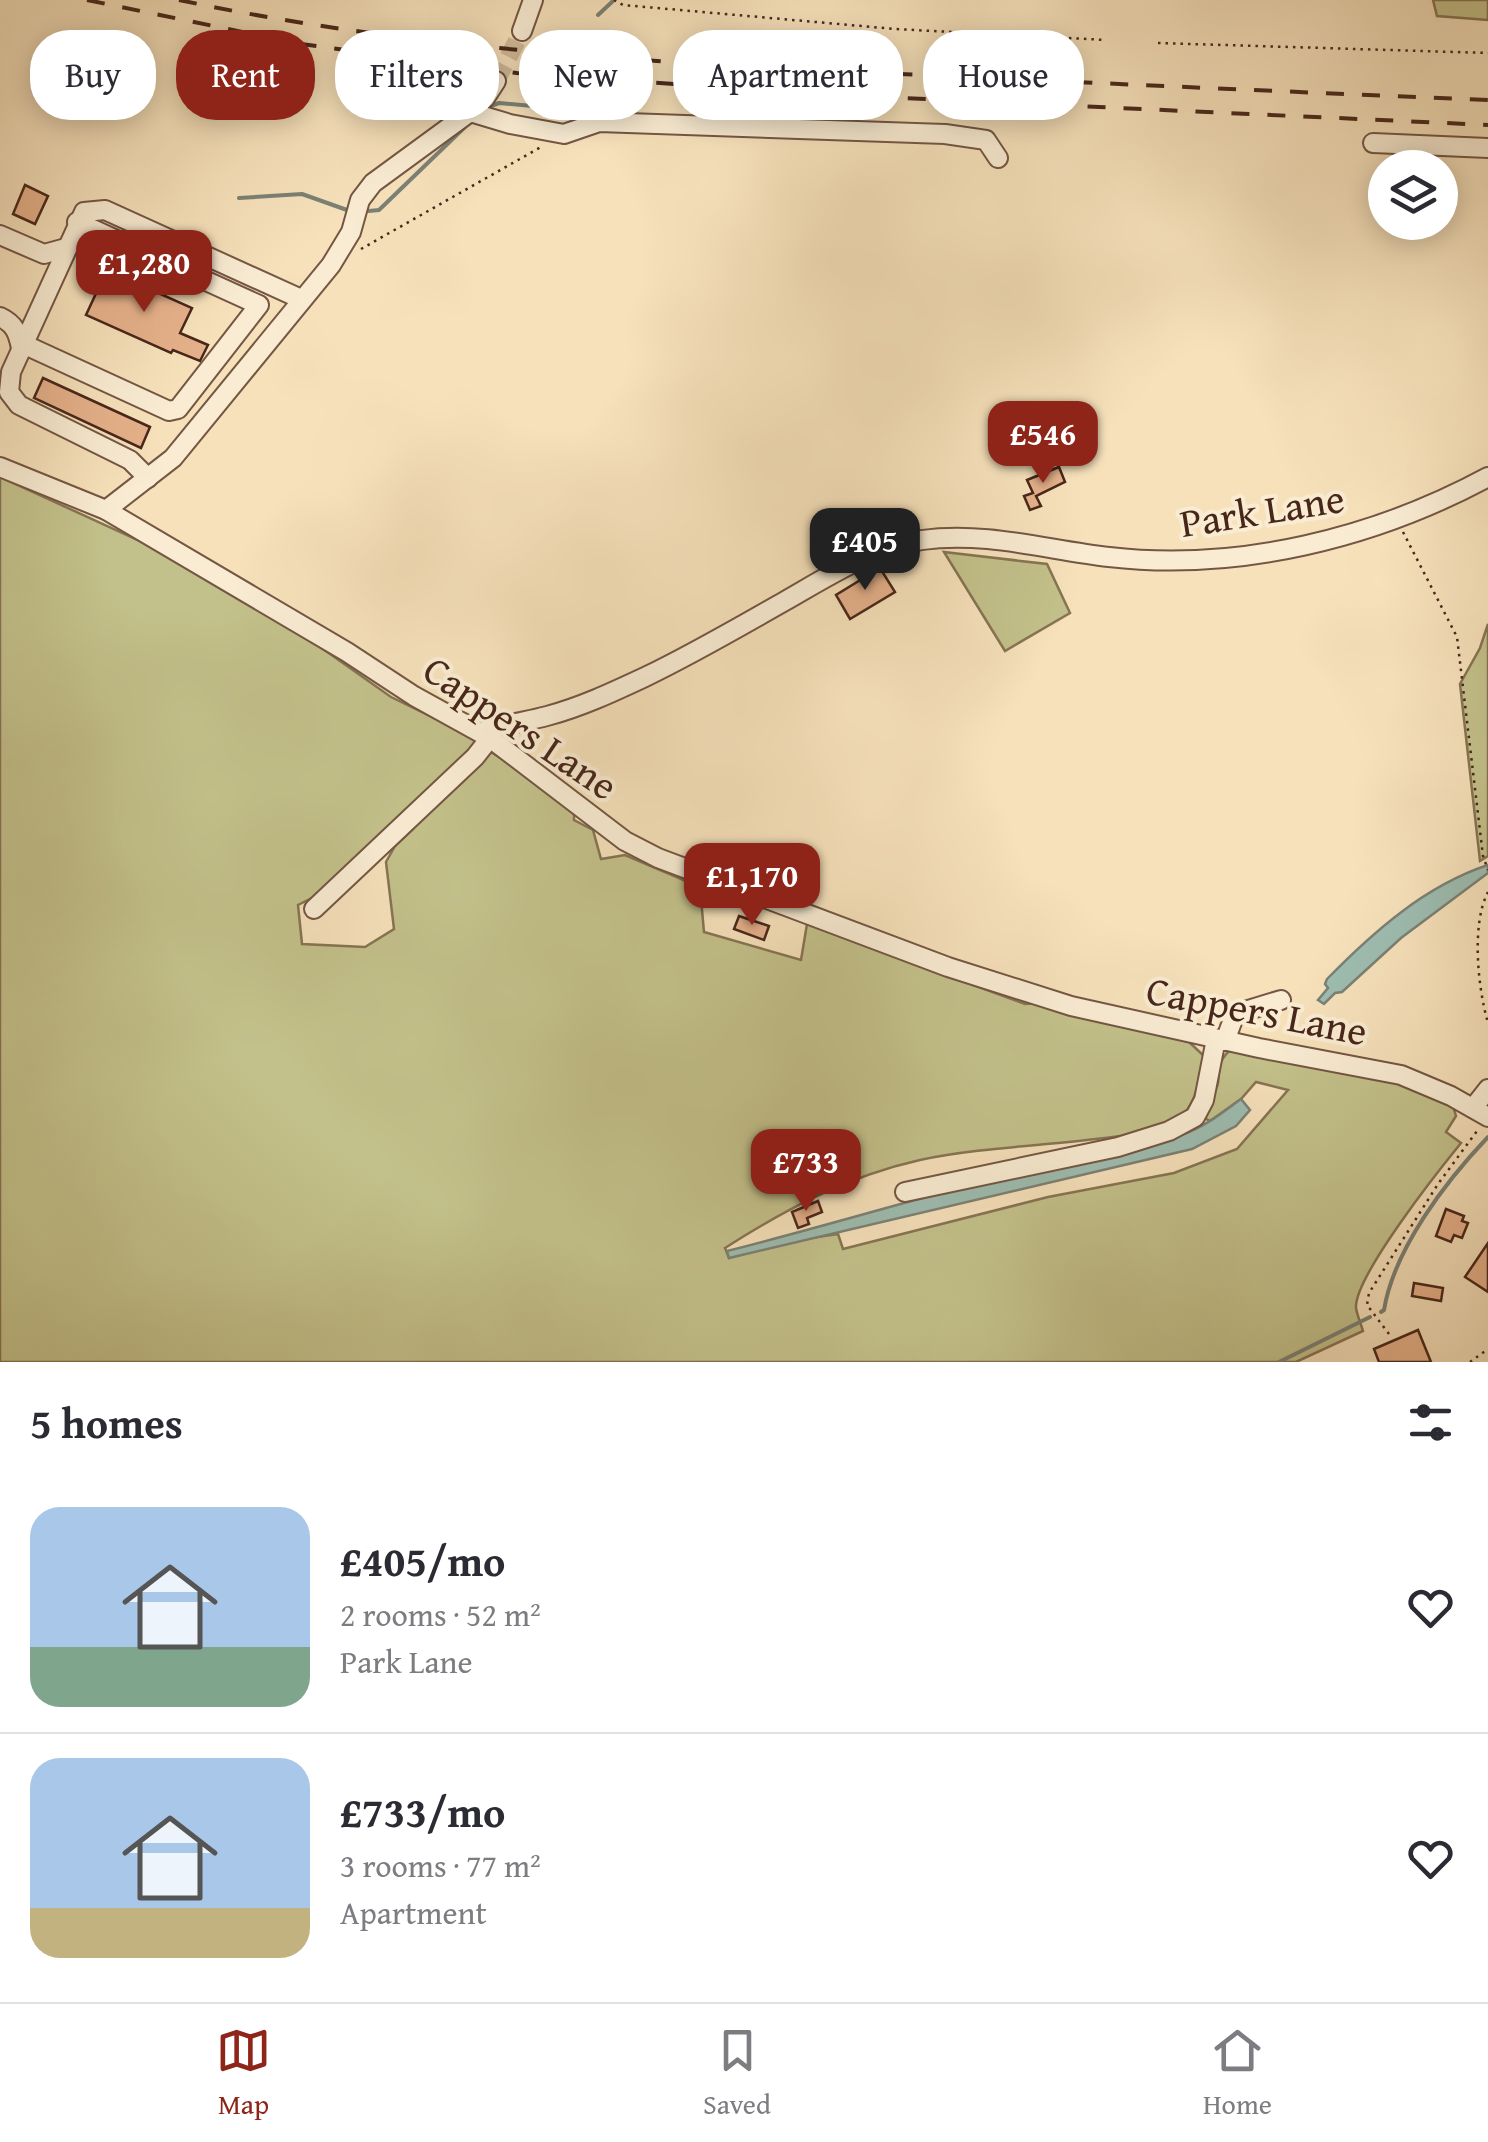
<!DOCTYPE html>
<meta charset="utf-8">
<style>
:root{--surface:#fff;--page:#f2f2f3;--text:#2b2b33;--muted:#7c7c81;--line:#e1e1e2;--accent:#8f2418}
body{margin:0;font-family:"Gentium Book Plus",serif;background:var(--page);color:var(--text);height:100vh;display:flex;flex-direction:column;font-size:38px;white-space:nowrap}
*{box-sizing:border-box;margin:0}
p{font-size:32px;color:var(--muted)}
.icon{flex:none;width:55px;height:55px;fill:none;stroke:currentColor;stroke-width:2;stroke-linecap:round;stroke-linejoin:round}
.map{position:relative;height:1362px;overflow:hidden}
.sheet{display:flex;flex-direction:column;background:var(--surface);flex:1}
.sheet>*{flex:none}
.banner{position:absolute;left:30px;top:30px;width:1430px;height:90px;display:flex;gap:20px}
.controls{position:absolute;left:1368px;top:150px;display:grid;gap:20px}
.controls a{display:grid;place-items:center;width:90px;height:90px;border-radius:50%;background:var(--surface);box-shadow:0 5px 25px #0003;font-size:50px}
.price{position:absolute;translate:-50% -85px;padding:0 22px;border-radius:20px;background:var(--accent);color:#fff;font-size:32px;line-height:65px;filter:drop-shadow(0 2px 5px #0008)}
.price::after{content:'';position:absolute;left:50%;top:60px;width:30px;height:22px;margin-left:-15px;background:inherit;clip-path:polygon(0 0,100% 0,50% 100%)}
.price.on{background:#222;color:#fff}
ul{padding:0;list-style:none}
li{display:flex;align-items:center;gap:30px;height:250px;padding:0 30px}
li+li{border-top:2px solid var(--line)}
li span{display:grid;place-items:center;flex:none;width:280px;height:200px;border-radius:30px;color:#555}
li>.icon{margin-inline-start:auto}
span .icon{width:120px;height:120px;fill:#fffc;stroke-width:1}
li b{font-size:42px}
h2{display:flex;justify-content:space-between;align-items:center;height:120px;padding:0 30px;font-size:42px}
.tag{padding:0 35px;border-radius:40px;background:var(--surface);box-shadow:0 5px 25px #0003;font-size:35px;line-height:90px}
.tag.on{background:var(--accent);color:#fff}
.tab-bar{display:flex;justify-content:space-around;align-items:center;height:140px;border-top:2px solid var(--line);background:var(--surface);font-size:28px;color:var(--muted)}
.tab-bar a{display:grid;justify-items:center;gap:5px}
.tab-bar .on{color:var(--accent)}
.map>svg:first-child{display:block}
.green{fill:#c3c18b;stroke:#867453;stroke-width:2.5}
.water{fill:#9dbdb1;stroke:#7b8175;stroke-width:2.5}
.lines{fill:none;stroke-linecap:round;stroke-linejoin:round}
.stream{stroke:#7b8175;stroke-width:4}
.building{fill:#e5b18b;stroke:#48271b;stroke-width:2.5}
.minor-tunnel{stroke:#d3bc9b;stroke-width:18;stroke-dasharray:18 9;stroke-linecap:butt}
.minor-casing{stroke:#745643;stroke-width:22}
.path{stroke:#48271b;stroke-width:2.5;stroke-dasharray:2.5 5;stroke-linecap:butt}
.minor{stroke:#f9ecd3;stroke-width:18}
.rail{stroke:#48271b;stroke-width:4;stroke-dasharray:18 18;stroke-linecap:butt}
.labels{text-anchor:middle;dominant-baseline:central;stroke-width:8;stroke-linejoin:round;paint-order:stroke}
.street-label{font-size:40px;fill:#48271b;stroke:#f9ecd3}
</style>
<div class="map">
<svg width="1488" height="1362" viewBox="0 0 1488 1362">
<rect width="100%" height="100%" fill="#f6e1bb"/>
<filter id="stains"><feTurbulence type="fractalNoise" baseFrequency=".002" numOctaves="4"/><feColorMatrix values="0 0 0 0 .2 0 0 0 0 .09 0 0 0 0 .02 0 0 0 .5 -.17"/></filter>
<radialGradient id="worn" r=".72"><stop offset=".6" stop-color="#630" stop-opacity="0"/><stop offset="1" stop-color="#630" stop-opacity=".3"/></radialGradient>
<g class="green">
<polygon points="1433,0 1488,0 1488,20 1437,16"/>
<path d="M0 477 140 541 306 637 391 697 475 738 472 753 318 895 298 905 302 944 365 947 394 929 386 862 395 846 413 829V822L491 752 537 781 574 812V820L593 830 601 859 625 855 700 887 704 932 801 960 807 924 1025 1004 1039 1003 1189 1042 1205 1057C1199 1077 1197 1106 1178 1119 1155 1134 1122 1136 1096 1139 1038 1146 977 1148 920 1160 848 1176 786 1209 725 1248L729 1258 790 1241 838 1234 843 1249 1048 1197 1174 1173 1237 1149 1288 1090 1256 1082 1241 1099 1210 1121 1201 1116C1206 1106 1216 1094 1218 1083 1220 1068 1217 1063 1229 1051L1250 1053 1400 1082 1453 1106 1456 1116 1446 1132 1461 1143C1439 1170 1354 1277 1356 1308 1357 1315 1361 1324 1363 1331L1296 1362H0Z"/>
<polygon points="944,552 1047,564 1070,613 1005,651"/>
<polygon points="1488,624 1488,856 1480,861 1460,684 1480,648"/>
</g>
<g class="water">
<path d="M1488 865V873L1401 938 1342 992 1335 993 1324 1004 1318 1000 1328 988 1325 984 1327 979C1374 931 1425 886 1488 865Z"/>
<path d="M1241 1099 1250 1110 1236 1126 1192 1149 729 1258 727 1251C819 1228 910 1200 1002 1177 1064 1161 1129 1157 1189 1132 1208 1124 1225 1111 1241 1099Z"/>
</g>
<g class="lines">
<g class="stream">
<polyline points="598,15 614,0"/>
<polyline points="488,107 499,103 576,110 578,106"/>
<polyline points="239,198 302,194 347,210"/>
<polyline points="369,211 379,210 465,127"/>
<path d="M1381 1312 1384 1310C1394 1249 1446 1181 1488 1137"/>
<polyline points="1279,1362 1370,1317"/>
</g>
</g>
<g class="building">
<polygon points="25,185 48,196 35,224 13,214"/>
<polygon points="107,270 192,308 180,333 208,345 200,361 173,350 171,353 86,315"/>
<polygon points="43,378 150,427 141,448 34,398"/>
<polygon points="1059,467 1065,482 1036,496 1041,506 1030,510 1024,496 1033,493 1027,480"/>
<polygon points="880,568 895,592 850,619 836,595"/>
<polygon points="739,916 769,926 764,940 734,929"/>
<polygon points="818,1201 822,1212 807,1218 809,1224 798,1228 792,1212"/>
<polygon points="1446,1209 1464,1216 1462,1221 1468,1223 1462,1238 1454,1235 1451,1242 1436,1236"/>
<polygon points="1488,1243 1488,1292 1465,1277"/>
<polygon points="1414,1283 1443,1288 1441,1301 1412,1296"/>
<polygon points="1418,1330 1431,1362 1379,1362 1374,1349"/>
</g>
<g class="lines">
<polyline class="minor-tunnel" points="496,81 522,31"/>
<defs>
<g id="minor">
<polyline points="522,31 533,0"/>
<polyline points="470,112 510,124 564,134 599,122 945,134 986,140 998,158"/>
<polyline points="1373,143 1488,148"/>
<polyline points="0,235 44,254 66,248"/>
<path d="M0 317C15 324 18 333 21 348"/>
<polyline points="23,344 169,411 178,409 259,305 77,222"/>
<polyline points="0,467 106,510 347,652 414,696 490,738 625,841 658,858 948,967 1071,1006 1259,1048 1401,1075 1451,1096 1488,1117"/>
<polyline points="148,478 130,460 19,405 9,392 11,372 84,212 105,210 301,299"/>
<polyline points="106,510 173,458 331,265 351,232 360,200 373,183 470,112 485,98 496,81"/>
<path d="M481 733C502 724 525 722 547 716 581 707 613 692 645 677 693 654 739 627 785 601 829 576 871 548 922 540 985 531 1047 550 1109 557 1238 572 1375 538 1488 477"/>
<polyline points="314,909 475,757 490,738"/>
<polyline points="1225,1041 1235,1014 1281,1000"/>
<polyline points="1473,1108 1488,1089"/>
<polyline points="905,1192 1118,1147 1169,1131 1195,1117 1204,1100 1216,1039"/>
</g>
</defs>
<use href="#minor" class="minor-casing"/>
<g class="path">
<polyline points="614,0 623,5 895,29 1106,40"/>
<polyline points="1158,43 1488,53"/>
<polyline points="361,249 541,147"/>
<polyline points="1403,532 1457,637 1483,856 1488,870"/>
<path d="M1488 892C1471 924 1478 989 1488 1023"/>
<polyline points="1389,1334 1367,1305 1369,1293 1438,1184 1477,1131"/>
<polyline points="1470,1362 1488,1349"/>
</g>
<use href="#minor" class="minor"/>
<g class="rail">
<polyline points="87,0 301,44 517,73 818,94 1488,125"/>
<path d="M179 0C415 50 658 63 899 74 1096 83 1292 92 1488 100"/>
</g>
</g>
<g class="labels">
<g class="street-label">
<text transform="translate(1262 510) rotate(-9)">Park Lane</text>
<text transform="translate(521 727) rotate(34)">Cappers Lane</text>
<text transform="translate(1257 1010) rotate(11)">Cappers Lane</text>
</g>
</g>
<rect width="100%" height="100%" filter="url(#stains)"/>
<rect width="100%" height="100%" fill="url(#worn)"/>
</svg>
<div class="controls">
<a><svg class="icon" aria-label="layers" viewBox="0 0 24 24"><path d="M12 4l9 5-9 5-9-5zM3 14l9 5 9-5"/></svg></a>
</div>
<b class="price" style="left:144px;top:315px">£1,280</b>
<b class="price" style="left:1043px;top:486px">£546</b>
<b class="price on" style="left:865px;top:593px">£405</b>
<b class="price" style="left:752px;top:928px">£1,170</b>
<b class="price" style="left:806px;top:1214px">£733</b>
<div class="banner">
<a class="tag">Buy</a>
<a class="tag on">Rent</a>
<a class="tag">Filters</a>
<a class="tag">New</a>
<a class="tag">Apartment</a>
<a class="tag">House</a>
</div>
</div>
<section class="sheet">
<h2>5 homes<svg class="icon" aria-label="filters" viewBox="0 0 24 24"><path d="M4 7h16M4 17h16"/><circle cx="9" cy="7" r="2"/><circle cx="15" cy="17" r="2"/></svg></h2>
<ul>
<li><span style="background:linear-gradient(#a9c7e8 70%,#7fa58c 0)"><svg class="icon" aria-label="home" viewBox="0 0 24 24"><path d="M3 11l9-7 9 7M6 9v11h12V9"/></svg></span><div><b>£405/mo</b><p>2 rooms · 52 m²</p><p>Park Lane</p></div><svg class="icon" aria-label="heart" viewBox="0 0 24 24"><path d="M12 20l-8-8c-3-5 5-10 8-4 3-6 11-1 8 4z"/></svg></li>
<li><span style="background:linear-gradient(#a9c7e8 75%,#c2b280 0)"><svg class="icon" aria-label="home" viewBox="0 0 24 24"><path d="M3 11l9-7 9 7M6 9v11h12V9"/></svg></span><div><b>£733/mo</b><p>3 rooms · 77 m²</p><p>Apartment</p></div><svg class="icon" aria-label="heart" viewBox="0 0 24 24"><path d="M12 20l-8-8c-3-5 5-10 8-4 3-6 11-1 8 4z"/></svg></li>
</ul>
</section>
<nav class="tab-bar">
<a class="on"><svg class="icon" aria-label="map" viewBox="0 0 24 24"><path d="M3 6l6-2 6 2 6-2v14l-6 2-6-2-6 2zM9 4v14M15 6v14"/></svg>Map</a>
<a><svg class="icon" aria-label="saved" viewBox="0 0 24 24"><path d="M7 4h10v16l-5-4-5 4z"/></svg>Saved</a>
<a><svg class="icon" aria-label="home" viewBox="0 0 24 24"><path d="M3 11l9-7 9 7M6 9v11h12V9"/></svg>Home</a>
</nav>
